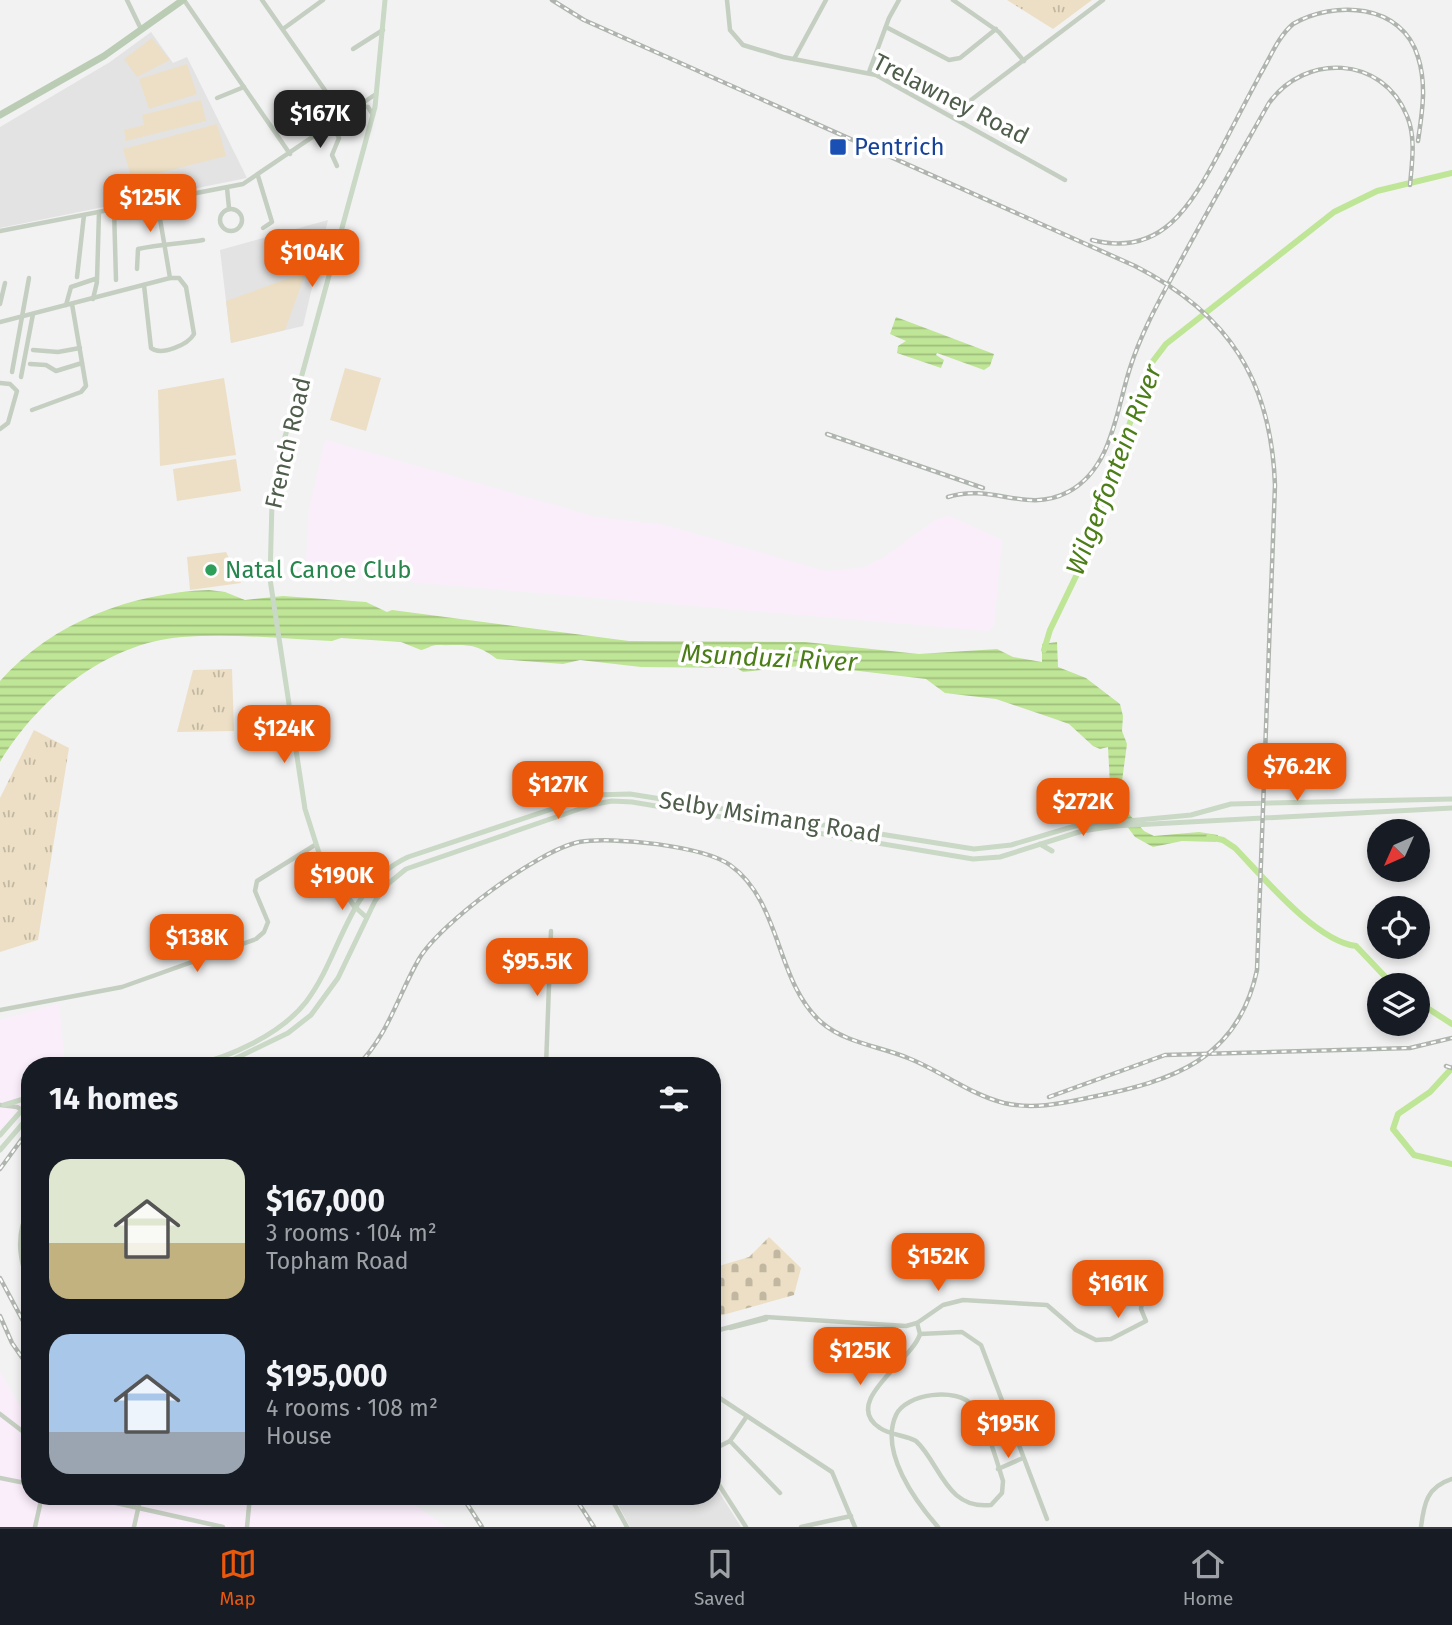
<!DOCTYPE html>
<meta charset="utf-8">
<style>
:root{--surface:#171b24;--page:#242831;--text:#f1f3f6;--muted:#9ea1a6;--line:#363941;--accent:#ea580c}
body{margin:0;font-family:"Fira Sans",sans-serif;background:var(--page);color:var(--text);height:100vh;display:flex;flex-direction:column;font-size:26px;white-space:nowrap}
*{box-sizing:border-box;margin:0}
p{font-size:23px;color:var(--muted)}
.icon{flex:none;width:38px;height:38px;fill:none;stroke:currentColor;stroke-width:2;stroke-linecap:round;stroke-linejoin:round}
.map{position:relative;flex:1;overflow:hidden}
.side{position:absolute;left:21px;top:1057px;width:700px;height:448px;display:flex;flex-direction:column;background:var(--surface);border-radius:28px;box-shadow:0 4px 10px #0003}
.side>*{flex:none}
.needle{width:46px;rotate:225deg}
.fabs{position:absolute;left:1367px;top:819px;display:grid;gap:14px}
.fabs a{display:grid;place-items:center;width:63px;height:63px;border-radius:50%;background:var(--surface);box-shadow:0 4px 10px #0003;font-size:35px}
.price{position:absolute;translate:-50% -60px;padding:0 16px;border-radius:14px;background:var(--accent);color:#fff;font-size:23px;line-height:46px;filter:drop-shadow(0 2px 4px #0008)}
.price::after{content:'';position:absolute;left:50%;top:42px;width:21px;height:16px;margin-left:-10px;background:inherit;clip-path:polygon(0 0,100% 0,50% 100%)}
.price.current{background:#222;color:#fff}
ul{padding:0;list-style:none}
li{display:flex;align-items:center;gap:21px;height:175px;padding:0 28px}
li span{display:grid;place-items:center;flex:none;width:196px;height:140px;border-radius:21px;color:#555}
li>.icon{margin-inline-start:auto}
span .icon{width:84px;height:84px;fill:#fffc;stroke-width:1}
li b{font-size:30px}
h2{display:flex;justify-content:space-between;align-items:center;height:84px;padding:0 28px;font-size:30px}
.dock{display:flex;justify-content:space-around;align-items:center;height:98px;border-top:2px solid var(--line);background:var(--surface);font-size:19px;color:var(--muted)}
.dock a{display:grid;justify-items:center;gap:4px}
.dock .current{color:var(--accent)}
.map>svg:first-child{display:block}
.commercial{fill:#fbeefb}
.education{fill:#e3e3e4}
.grass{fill:url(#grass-tufts)}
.cemetery{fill:url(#cemetery-stones)}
.garden{fill:#ecdfc5}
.water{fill:url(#water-rules)}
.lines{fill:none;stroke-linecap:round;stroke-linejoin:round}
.river{stroke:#bfe596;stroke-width:6}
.street{stroke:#c5cfc1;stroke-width:4.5}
.secondary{stroke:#cad8c6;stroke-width:5}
.primary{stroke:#bacdb4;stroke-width:7}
.rail-casing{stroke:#afb5ae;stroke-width:4.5}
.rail{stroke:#fff;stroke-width:2;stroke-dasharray:5;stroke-linecap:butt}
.transit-dot{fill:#1a4fb4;stroke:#fff;stroke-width:2.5}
.leisure-dot{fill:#2e9e5b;stroke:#fff;stroke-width:2.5}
.labels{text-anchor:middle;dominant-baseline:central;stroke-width:7;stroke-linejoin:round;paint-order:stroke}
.street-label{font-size:24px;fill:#4f5d4b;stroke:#fff}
.transit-label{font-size:24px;fill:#164399;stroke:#fff;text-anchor:start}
.leisure-label{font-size:24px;fill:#27864d;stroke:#fff;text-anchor:start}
.water-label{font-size:26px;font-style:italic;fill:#4c7e18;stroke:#fff}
</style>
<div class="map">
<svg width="1452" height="1527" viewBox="0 0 1452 1527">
<defs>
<pattern id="grass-tufts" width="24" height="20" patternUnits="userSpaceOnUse" patternTransform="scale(1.75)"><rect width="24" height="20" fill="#ecdfc5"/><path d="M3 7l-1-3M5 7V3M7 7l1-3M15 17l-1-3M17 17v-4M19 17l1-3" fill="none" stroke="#c2b8a2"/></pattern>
<pattern id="cemetery-stones" width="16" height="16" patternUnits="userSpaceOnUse" patternTransform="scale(1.75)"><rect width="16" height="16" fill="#ecdfc5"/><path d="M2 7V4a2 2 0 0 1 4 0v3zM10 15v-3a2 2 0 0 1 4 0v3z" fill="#c2b8a2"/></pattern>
<pattern id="water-rules" width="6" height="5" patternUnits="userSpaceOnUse" patternTransform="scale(1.75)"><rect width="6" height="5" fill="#bfe596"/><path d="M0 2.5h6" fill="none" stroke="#9ebd7c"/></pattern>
</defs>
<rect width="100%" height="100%" fill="#f2f2f3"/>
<g class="commercial">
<polygon points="325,440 596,517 664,525 825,571 862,568 883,558 934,521 949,516 1002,540 994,625 988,631 315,574 306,564 309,510"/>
<polygon points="59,1004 65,1066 30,1066 30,1097 0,1130 0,1020"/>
<polygon points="0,1372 20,1406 30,1411 30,1496 380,1496 408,1500 446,1527 0,1527"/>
</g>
<g class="education">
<polygon points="151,32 173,63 187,57 247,178 0,228 0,127 110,62"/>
<polygon points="328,220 303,326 231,343 220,250"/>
<polygon points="712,1481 741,1527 630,1527 619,1506 623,1496 712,1496"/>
</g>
<g class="grass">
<polygon points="1007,0 1092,0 1053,29"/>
<polygon points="232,669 234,731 177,732 193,670"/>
<polygon points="34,730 69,748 38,940 0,952 0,798"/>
</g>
<polygon class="cemetery" points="769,1237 801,1268 794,1295 712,1318 712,1268 749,1257"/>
<g class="garden">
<polygon points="152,38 170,60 137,77 124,59"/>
<polygon points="187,64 197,94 149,109 139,79"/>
<polygon points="201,100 206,121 126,141 124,130 144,125 142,115"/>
<polygon points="217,124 226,156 132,180 123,149"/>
<polygon points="306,272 285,330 231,343 226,301"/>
<polygon points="345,368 381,378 366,431 330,420"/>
<polygon points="224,378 236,455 160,466 158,390"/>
<polygon points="236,459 241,491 177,501 173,469"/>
<polygon points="226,552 241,583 190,590 187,557"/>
</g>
<g class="water">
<polygon points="896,317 994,354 990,366 984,370 937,353 936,355 944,360 941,368 897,353 898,346 906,341 890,334"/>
<path d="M209 590 225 592 245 600 283 596 366 602 387 612 392 610 629 641 805 642 919 654 997 649 1013 657 1042 662V644L1057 642 1058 667 1086 678 1120 704 1123 716 1122 731 1127 744 1120 796 1129 814 1144 831 1154 836 1199 832 1218 835 1216 842 1182 841 1153 847 1135 837 1111 805 1108 747 1100 749 1093 746 1069 724 1055 719 996 699 945 693 926 679 809 665 743 672 737 668 641 667 580 660 563 664 497 659C473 641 464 646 437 645 431 645 427 649 421 650L401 642 341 638 332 641C282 639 232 633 182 637 106 643 38 699 0 762V681C53 622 131 593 209 590Z"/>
</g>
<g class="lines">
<g class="river">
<polyline points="1044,650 1050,630 1079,570 1150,365 1166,344 1334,212 1377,191 1452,173"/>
<path d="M1209 837 1223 840 1235 848C1264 878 1316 941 1356 946L1393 985"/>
<polyline points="1418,1002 1452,1024"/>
<polyline points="1452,1068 1430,1092 1398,1114 1393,1129 1414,1155 1452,1164"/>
</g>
<g class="street">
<polyline points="127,0 141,29"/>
<polyline points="184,0 290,154"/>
<polyline points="262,0 343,116"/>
<polyline points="727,0 730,30 743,45 783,57 876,75 1065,180"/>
<polyline points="953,0 999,32 1024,61"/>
<polyline points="886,27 949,60 960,58 996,29"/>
<polyline points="283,29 323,0"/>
<polyline points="353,49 383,30"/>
<polyline points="794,59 826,0"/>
<polyline points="869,72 889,18 899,0"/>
<polyline points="217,98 244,87"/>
<polyline points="359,106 368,107 373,115"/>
<polyline points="955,117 971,100 1103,0"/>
<polyline points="332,124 339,138 332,155 337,166"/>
<polyline points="258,176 272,222 263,228"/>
<polyline points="227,188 229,208"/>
<polyline points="114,209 116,280"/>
<circle cx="231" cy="220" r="11"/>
<polyline points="0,231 243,184 376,94"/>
<path d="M137 269 138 249C161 244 181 244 203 240"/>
<polyline points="77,277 84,215"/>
<polyline points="97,280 99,212"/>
<path d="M144 285 151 348C161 356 188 345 194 334L186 287 179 278H170"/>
<polyline points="0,304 5,283"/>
<polyline points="66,305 71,287 95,279 97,282 93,299"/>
<polyline points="0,322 170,278 157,201"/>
<polyline points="33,350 58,352 80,348"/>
<polyline points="30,364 46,365 56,371 82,363"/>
<polyline points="12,372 29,278"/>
<polyline points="21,377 33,314"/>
<polyline points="0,383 10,384 17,391 8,423 0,429"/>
<polyline points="32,410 81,392 86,386 72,304"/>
<polyline points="0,1010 122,987 256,939 264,932 268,922 255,891 257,881 315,845"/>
<polyline points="546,1066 551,931"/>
<polyline points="0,1105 17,1107 30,1115"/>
<path d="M30 1207C14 1236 20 1260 30 1290"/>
<path d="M917 1323 920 1334C912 1361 840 1402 880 1428 890 1435 905 1435 916 1441 940 1463 946 1510 991 1505L1002 1493 1003 1481C996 1459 987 1425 973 1406 957 1386 905 1394 896 1415 879 1452 916 1502 938 1527"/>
<polyline points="730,1328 766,1319"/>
<polyline points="712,1332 766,1317 906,1326 917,1323 943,1305 963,1300 1047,1305 1076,1330 1096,1340 1111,1339 1146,1321 1141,1309 1142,1301"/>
<polyline points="920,1334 962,1332 981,1345 1047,1519"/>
<polyline points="712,1393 832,1472 855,1527"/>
<polyline points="0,1414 30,1437"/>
<polyline points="730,1441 780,1493"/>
<polyline points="712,1450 730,1441 747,1416"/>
<polyline points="998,1469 1023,1458"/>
<polyline points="712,1474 746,1527"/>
<polyline points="0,1478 30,1484"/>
<polyline points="85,1496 223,1527"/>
<polyline points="610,1496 627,1527"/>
<polyline points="35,1527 42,1496"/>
<polyline points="134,1527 141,1496"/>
<polyline points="247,1527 250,1496"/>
<polyline points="801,1527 851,1516"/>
<path d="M1421 1527C1424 1503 1427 1487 1452 1479"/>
</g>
<g class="secondary">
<polyline points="1040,844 1052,851"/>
<polyline points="340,886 354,889 368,887"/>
<polyline points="366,917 354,906 319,853 305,809 270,579 272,502 285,437 375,107 385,0"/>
<path d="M191 1066C230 1057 280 1035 306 1002 343 953 346 886 408 857L594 795 630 794 974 849 1011 845 1075 826 1191 815 1231 804 1452 799"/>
<polyline points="220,1066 288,1033 311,1015 338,978 375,901 389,883 406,869 591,805 612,801 632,802 973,859 1000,857 1082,831 1115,826 1452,808"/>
<polyline points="4,1105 30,1097"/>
<polyline points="0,1135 30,1101"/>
<polyline points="0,1150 30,1115"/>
</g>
<polyline class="primary" points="0,115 104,56 183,0"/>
<defs>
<g id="rail">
<path d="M1092 240C1162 258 1191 205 1219 153 1233 126 1247 99 1261 73 1271 56 1278 37 1293 24 1334 0 1402 3 1418 57 1427 85 1422 113 1418 141"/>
<polyline points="827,434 983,488"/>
<path d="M948 497C992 483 1026 514 1068 492 1112 469 1116 411 1130 368 1142 330 1162 296 1180 262 1209 208 1239 156 1269 103 1305 53 1382 55 1407 116 1416 137 1412 162 1410 185"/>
<path d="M357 1066C388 1036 398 995 419 959 440 923 539 850 579 842 612 836 703 846 730 865 782 902 775 981 821 1022 845 1043 879 1046 908 1058 941 1071 969 1094 1004 1103 1034 1110 1063 1103 1092 1097 1172 1081 1238 1060 1257 970L1275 485C1271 380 1229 314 1135 266L584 20 552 0"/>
<polyline points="1446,1066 1452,1068"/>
<polyline points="1049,1097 1165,1055 1410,1048 1452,1038"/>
<polyline points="0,1169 30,1128"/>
<polyline points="0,1278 30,1334"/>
<polyline points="0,1316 12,1343 30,1369"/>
<polyline points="462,1496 482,1527"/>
<polyline points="574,1496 594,1527"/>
</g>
</defs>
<use href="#rail" class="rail-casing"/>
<use href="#rail" class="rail"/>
</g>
<rect class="transit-dot" x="829" y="138" width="18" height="18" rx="3.5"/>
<circle class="leisure-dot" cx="211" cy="570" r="7"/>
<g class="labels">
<g class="street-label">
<text transform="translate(951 99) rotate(27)">Trelawney Road</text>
<text transform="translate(288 443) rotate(-77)">French Road</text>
<text transform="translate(770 817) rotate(9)">Selby Msimang Road</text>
</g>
<g class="transit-label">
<text x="854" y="147">Pentrich</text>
</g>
<g class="leisure-label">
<text x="225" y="570">Natal Canoe Club</text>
</g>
<g class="water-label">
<text transform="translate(1114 470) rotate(-69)">Wilgerfontein River</text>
<text transform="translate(769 658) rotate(3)">Msunduzi River</text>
</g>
</g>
</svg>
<div class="fabs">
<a><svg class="needle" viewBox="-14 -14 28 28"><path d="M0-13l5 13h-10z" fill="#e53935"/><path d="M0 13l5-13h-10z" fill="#9ea1a6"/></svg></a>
<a><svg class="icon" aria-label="locate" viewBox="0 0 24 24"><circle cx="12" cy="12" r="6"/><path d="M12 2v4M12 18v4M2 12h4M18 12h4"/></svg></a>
<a><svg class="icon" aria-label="layers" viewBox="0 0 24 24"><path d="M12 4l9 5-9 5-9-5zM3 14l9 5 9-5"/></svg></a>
</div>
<b class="price current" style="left:320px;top:150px">$167K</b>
<b class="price" style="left:150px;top:234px">$125K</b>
<b class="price" style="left:312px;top:289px">$104K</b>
<b class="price" style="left:284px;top:765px">$124K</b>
<b class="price" style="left:1297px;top:803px">$76.2K</b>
<b class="price" style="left:558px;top:821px">$127K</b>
<b class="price" style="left:1083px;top:838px">$272K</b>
<b class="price" style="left:342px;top:912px">$190K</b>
<b class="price" style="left:197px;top:974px">$138K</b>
<b class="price" style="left:537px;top:998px">$95.5K</b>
<b class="price" style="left:938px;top:1293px">$152K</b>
<b class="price" style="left:1118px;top:1320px">$161K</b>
<b class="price" style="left:860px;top:1387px">$125K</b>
<b class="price" style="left:1008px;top:1460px">$195K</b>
<section class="side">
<h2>14 homes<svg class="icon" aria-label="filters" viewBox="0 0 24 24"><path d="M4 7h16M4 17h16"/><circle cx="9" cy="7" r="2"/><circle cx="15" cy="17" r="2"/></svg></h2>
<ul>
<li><span style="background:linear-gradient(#dfe7d0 60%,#c2b280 0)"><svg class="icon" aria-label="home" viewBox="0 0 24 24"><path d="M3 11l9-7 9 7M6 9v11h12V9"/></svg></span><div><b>$167,000</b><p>3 rooms · 104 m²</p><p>Topham Road</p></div></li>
<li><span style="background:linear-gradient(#a9c7e8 70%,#9aa5b1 0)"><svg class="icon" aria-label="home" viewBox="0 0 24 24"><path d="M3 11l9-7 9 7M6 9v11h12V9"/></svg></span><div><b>$195,000</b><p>4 rooms · 108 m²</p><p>House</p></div></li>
</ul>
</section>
</div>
<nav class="dock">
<a class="current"><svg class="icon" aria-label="map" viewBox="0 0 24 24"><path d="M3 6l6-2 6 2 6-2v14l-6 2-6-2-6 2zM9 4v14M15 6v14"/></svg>Map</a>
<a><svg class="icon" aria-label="saved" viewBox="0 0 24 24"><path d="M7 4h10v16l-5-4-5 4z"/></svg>Saved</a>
<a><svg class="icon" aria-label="home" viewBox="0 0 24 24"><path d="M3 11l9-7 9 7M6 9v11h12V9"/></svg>Home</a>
</nav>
